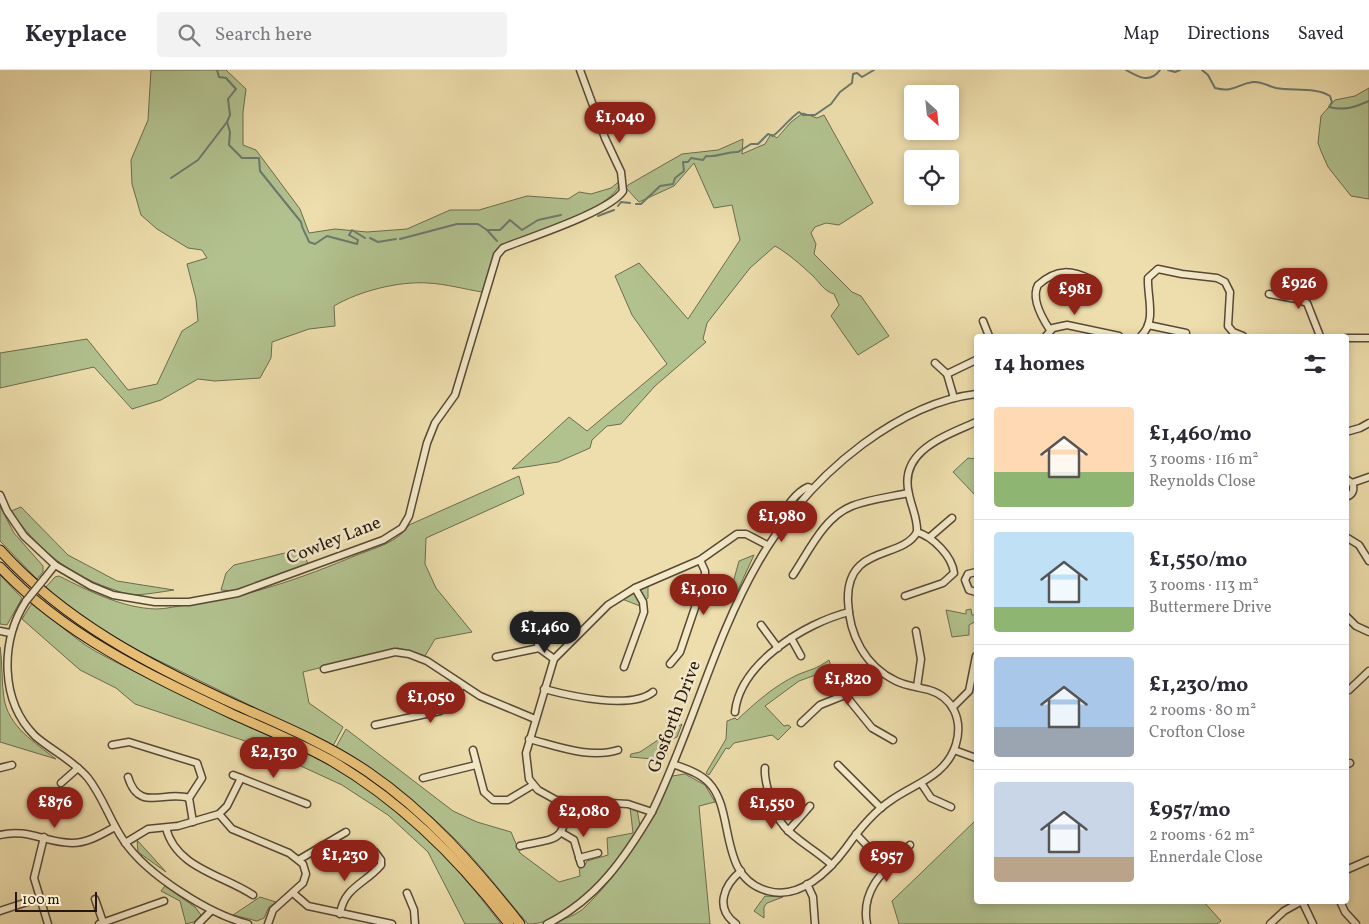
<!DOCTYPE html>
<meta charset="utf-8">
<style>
:root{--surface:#fff;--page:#f2f2f3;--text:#2b2b33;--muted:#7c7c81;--line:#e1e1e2;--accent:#8f2418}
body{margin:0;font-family:Vollkorn,serif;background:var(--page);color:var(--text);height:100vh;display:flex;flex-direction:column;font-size:19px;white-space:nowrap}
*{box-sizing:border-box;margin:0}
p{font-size:16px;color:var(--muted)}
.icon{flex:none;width:28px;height:28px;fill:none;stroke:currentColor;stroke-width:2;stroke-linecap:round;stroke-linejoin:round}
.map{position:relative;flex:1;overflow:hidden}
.panel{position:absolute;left:974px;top:264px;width:375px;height:570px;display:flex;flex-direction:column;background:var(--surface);border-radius:5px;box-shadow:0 2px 8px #0003}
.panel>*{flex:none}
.needle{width:32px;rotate:153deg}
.buttons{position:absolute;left:904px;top:15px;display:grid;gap:10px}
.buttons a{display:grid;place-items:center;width:55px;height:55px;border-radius:5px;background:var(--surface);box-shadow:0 2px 8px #0003;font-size:25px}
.scale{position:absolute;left:15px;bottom:12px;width:82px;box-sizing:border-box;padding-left:5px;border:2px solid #25170f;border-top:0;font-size:14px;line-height:18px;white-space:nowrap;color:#25170f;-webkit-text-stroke:4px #f4eaca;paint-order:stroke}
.price{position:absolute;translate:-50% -42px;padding:0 11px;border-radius:18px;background:var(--accent);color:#fff;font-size:16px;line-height:32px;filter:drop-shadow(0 1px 2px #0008)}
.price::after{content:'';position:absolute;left:50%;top:30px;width:15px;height:11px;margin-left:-8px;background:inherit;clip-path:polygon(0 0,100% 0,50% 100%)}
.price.selected{background:#222;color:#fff}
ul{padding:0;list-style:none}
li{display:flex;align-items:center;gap:15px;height:125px;padding:0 20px}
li+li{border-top:1px solid var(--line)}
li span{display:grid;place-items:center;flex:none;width:140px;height:100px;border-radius:5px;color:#555}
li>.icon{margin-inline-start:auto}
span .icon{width:60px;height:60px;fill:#fffc;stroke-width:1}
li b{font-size:21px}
h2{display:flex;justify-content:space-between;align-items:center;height:60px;padding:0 20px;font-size:21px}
header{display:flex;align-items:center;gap:30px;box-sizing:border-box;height:70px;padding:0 25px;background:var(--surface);border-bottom:1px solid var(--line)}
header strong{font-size:24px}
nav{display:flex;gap:28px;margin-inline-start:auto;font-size:18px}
.search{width:350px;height:45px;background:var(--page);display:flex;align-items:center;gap:12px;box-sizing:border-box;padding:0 18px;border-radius:5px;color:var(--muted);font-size:19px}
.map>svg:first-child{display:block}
.green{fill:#b2c28f;stroke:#6c6c4f}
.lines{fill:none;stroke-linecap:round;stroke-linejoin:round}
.stream{stroke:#6b7a6e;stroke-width:2}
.minor-casing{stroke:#574936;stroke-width:9}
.highway-casing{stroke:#25170f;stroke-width:11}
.minor{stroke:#f4eaca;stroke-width:6}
.highway{stroke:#e7bf76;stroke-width:9}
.minor-bridge-casing{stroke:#574936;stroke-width:9;stroke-linecap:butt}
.minor-bridge{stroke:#f4eaca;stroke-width:6}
.labels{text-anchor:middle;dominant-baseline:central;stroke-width:5;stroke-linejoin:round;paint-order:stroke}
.street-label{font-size:18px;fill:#25170f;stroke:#f4eaca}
</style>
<header>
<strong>Keyplace</strong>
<div class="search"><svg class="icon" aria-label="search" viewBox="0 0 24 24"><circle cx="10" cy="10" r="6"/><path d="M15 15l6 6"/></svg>Search here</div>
<nav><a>Map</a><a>Directions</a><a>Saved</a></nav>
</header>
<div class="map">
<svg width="1369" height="854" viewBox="0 0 1369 854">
<rect width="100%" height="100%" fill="#eedead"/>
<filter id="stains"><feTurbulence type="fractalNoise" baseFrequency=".004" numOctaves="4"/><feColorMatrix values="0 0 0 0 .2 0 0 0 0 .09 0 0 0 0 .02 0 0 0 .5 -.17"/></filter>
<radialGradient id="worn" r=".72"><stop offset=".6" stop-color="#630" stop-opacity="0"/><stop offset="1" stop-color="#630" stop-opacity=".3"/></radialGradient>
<g class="green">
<path d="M151 0H226L246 19 243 42V75L256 80 300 139 309 163 335 159 367 162 407 159 450 140H479L527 126 568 129 579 122 591 124 611 118 621 110C616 140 529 165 500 177L495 182 482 222C464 219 446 214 428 213 399 211 359 221 334 236L335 256 309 259 272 272 271 288 260 308 215 311 198 309 161 330 132 339 94 297 0 318V283L87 269 128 320 157 314 182 261 198 251 196 229 187 194 207 188 202 180 188 178 157 159 141 145 132 114 131 90 148 50Z"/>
<polygon points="1369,18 1369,129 1351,126 1328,97 1321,81 1318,73 1321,46 1335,30 1355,26"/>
<path d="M803 43 817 48 824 45 873 133 839 155 826 153 815 157 811 163 816 174 814 184 852 222 861 226 889 266 858 285 831 246 839 235 834 224C824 221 820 213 813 206 801 195 789 184 775 176L750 198 707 253 703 269 706 272 655 316 621 354 607 356 592 370 590 378 558 392 512 399 569 347 587 361 667 294 632 245 615 206 639 193 688 249 740 170 732 135 714 138 694 93 674 116 639 132 626 118 628 115 682 84 718 80 743 69 742 84 765 74 771 64 777 68 791 52Z"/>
<polygon points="968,388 976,389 976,426 953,402"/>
<path d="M519 406 524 424 426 468 425 494 436 518 472 562 435 569 425 586 398 578 303 602 309 633 343 657 333 676 129 576 87 552 45 518 55 507 59 506C89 521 122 538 156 539 166 539 177 536 186 535 246 528 302 508 357 485 375 478 399 472 409 455Z"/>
<polygon points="0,436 14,463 43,496 43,502 37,509 0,471"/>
<path d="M21 437 68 485 117 511 174 520C160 522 145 525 131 525 124 524 116 520 109 518 67 504 36 477 11 441Z"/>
<polygon points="302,479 308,494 237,521 221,520 226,503 234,495"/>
<polygon points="754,485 737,522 731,520 739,491"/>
<polygon points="0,505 22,528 7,555 0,554"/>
<polygon points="648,516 648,528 640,536 622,529"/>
<path d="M32 533C53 549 73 568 95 581 189 633 294 665 381 729 427 763 466 808 501 854H465L428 782 388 745 342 715 251 673 135 634 116 618 80 600 22 549Z"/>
<polygon points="971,539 972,545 976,545 976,551 969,555 969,565 952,567 946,540 966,544 966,540"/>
<path d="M0 577C3 593 1 611 4 628 8 656 35 673 56 689L0 672Z"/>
<path d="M829 590 832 599 799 611 765 636 784 656 788 655 791 657 778 670 772 665 734 673 729 679 726 678 709 705 706 703 726 669 727 651 735 648 737 650C755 633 774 616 797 605 811 599 815 600 829 590Z"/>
<polygon points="682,654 677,667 672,669 665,690 630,687 631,684 640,682"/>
<path d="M346 659 453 741 477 752 511 762 520 783 559 812 580 806 579 797 585 795 587 791 608 785 607 768 633 763 630 737 637 739 640 756C618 792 575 854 528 854 503 825 480 794 453 767 418 732 377 704 336 677Z"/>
<path d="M685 704 705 715 715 732 699 736 710 854H552C563 849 578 845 586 836 624 799 651 754 672 706Z"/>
<polygon points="976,750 976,831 1203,831 1221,851 1217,854 899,854 892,831"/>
<polygon points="137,770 166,802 138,782"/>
<polygon points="165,816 195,837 201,845 198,851 186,854 180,831 161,821"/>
<polygon points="765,826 783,827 767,833 764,837 764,848 754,841"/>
<polygon points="260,827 276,832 269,837 264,848 257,851 233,845"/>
</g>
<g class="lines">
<g class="stream">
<path d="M217 0 219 7 226 8 236 19 228 29 230 45 227 52 230 62 229 75 242 88H259L260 101 301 152C302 160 306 163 309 172L315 174 327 166 357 174 358 170 349 165 352 160 365 168"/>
<path d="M1126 0C1138 7 1150 14 1160 0"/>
<polyline points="1168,0 1175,2 1180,0"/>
<path d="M1202 0 1208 5 1215 18C1234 23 1237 14 1253 12 1261 11 1268 16 1276 18 1292 21 1317 17 1330 26L1332 32 1329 37C1344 41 1356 37 1369 31"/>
<polyline points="171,108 198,90 227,52"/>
<path d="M636 134H641L660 116 673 114 675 108 684 101 683 92H688L691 88 703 90 706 86C718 88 727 81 738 82L751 74H758L768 64 773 66C783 58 788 50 799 42L803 45H815L831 34 840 22 852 13 853 4 857 3 862 7 874 0"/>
<polyline points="618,136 621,132 630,133"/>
<polyline points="598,146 614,140"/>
<polyline points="487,160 497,171"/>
<polyline points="370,168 378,172 396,169"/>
<polyline points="400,169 457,154 478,154 487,160 500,160 510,150 522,160 538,150 561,145"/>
</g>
<defs>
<g id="minor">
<polyline points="1269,224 1296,229 1307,233 1320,266"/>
<polyline points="983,251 989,266"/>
<polyline points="1148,255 1186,263"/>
<path d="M1050 260C1042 248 1031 228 1038 215 1057 198 1072 200 1092 210"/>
<polyline points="1046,266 1053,258 1067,255 1119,266"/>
<path d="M1141 266C1157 251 1147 227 1148 208L1158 199 1182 204 1217 208 1225 212 1230 222 1228 256 1233 262 1243 266"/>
<polyline points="1346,268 1369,268"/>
<polyline points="935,293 947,304 954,328"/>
<polyline points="947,304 976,290"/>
<polyline points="1346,362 1360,358 1369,353"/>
<path d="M1346 409 1352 413C1355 419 1353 425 1346 427"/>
<polyline points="1352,413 1369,407"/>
<path d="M0 425 7 441 24 466 55 495 91 516 113 525 155 532H189L238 523 383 470 402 458 409 446 427 373 435 353 455 325 497 185 503 178C530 167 609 142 623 121L621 102 605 68 580 0"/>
<path d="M784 452 782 450C782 439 798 421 808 417L812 419"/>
<polyline points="930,467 952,448"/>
<polyline points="1346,467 1359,475 1369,491"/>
<polyline points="976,502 968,504 965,510 969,520 976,522"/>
<path d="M793 505C809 481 824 447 852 436 870 429 890 427 908 423"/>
<polyline points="44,509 55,495"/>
<path d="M905 526 943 513 954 503C952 486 933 467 917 462"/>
<path d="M26 531C0 572 0 631 35 666 51 680 74 691 88 708 103 727 110 751 124 771 147 805 209 844 248 854"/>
<polyline points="531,545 539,578 554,589"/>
<polyline points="1346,546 1356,556 1369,562"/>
<polyline points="761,555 778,578"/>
<polyline points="0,561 10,563"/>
<polyline points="916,561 921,589 917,617"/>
<polyline points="791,568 801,586"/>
<polyline points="496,587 539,578"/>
<polyline points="670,594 680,582 705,508 705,501 700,490"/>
<polyline points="624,597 644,542 643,532 635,518"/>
<polyline points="324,599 395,582 409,584 427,591 480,626 535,649"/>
<path d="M544 619C570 626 631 640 653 622"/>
<polyline points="1349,620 1369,601"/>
<polyline points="846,626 872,658 893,670"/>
<polyline points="953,637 969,621 976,586"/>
<path d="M735 642C740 593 805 553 849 542"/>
<polyline points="801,653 820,635 850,623 875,597"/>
<polyline points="375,655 440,641 449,635 462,615"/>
<path d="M529 669C557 676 589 689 618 680"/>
<polyline points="112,675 129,672 197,693 202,708 189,728 193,752"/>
<polyline points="473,680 484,722 493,730 508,730 533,715"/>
<polyline points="954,680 976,688"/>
<path d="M673 694C686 699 700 703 709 713 736 741 717 808 768 821 800 830 829 801 846 778 858 761 872 743 890 731 915 713 946 707 956 674 963 650 953 627 929 620 918 617 906 616 896 611 865 596 849 565 848 531 846 474 902 490 917 462 918 449 911 436 909 424 898 381 945 366 976 352"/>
<polyline points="838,695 881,738"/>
<polyline points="1346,695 1350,693"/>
<polyline points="0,698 12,695"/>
<path d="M765 698C764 707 767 716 769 724 778 765 803 769 832 795"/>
<polyline points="233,705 307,734"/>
<path d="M128 707C139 743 164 720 189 728"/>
<polyline points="423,708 476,695"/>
<polyline points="61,713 78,698"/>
<polyline points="921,713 931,728 951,737"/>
<polyline points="652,742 628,734 556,730 538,720 529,709 526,683 554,589 608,535 635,518 700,490 737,464 746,464 767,475"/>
<polyline points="219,744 232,759 289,783 303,794 306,804 303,813 273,840 268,854"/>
<path d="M166 758C176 798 223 805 253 825"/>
<polyline points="788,761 810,736"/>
<polyline points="562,763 574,770 581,794"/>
<polyline points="856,764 887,797"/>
<path d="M0 765C27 758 46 773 72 773 88 773 102 764 115 757"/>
<polyline points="44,767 34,808 48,854"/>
<polyline points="125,773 148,759 178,756 219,744 227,736 241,708"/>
<path d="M520 776C558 767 563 774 568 732"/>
<polyline points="579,788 598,783"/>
<polyline points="300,789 346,762"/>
<polyline points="1346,800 1369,790"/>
<polyline points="807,814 813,827 815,854"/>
<polyline points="293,823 308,836 392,854"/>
<polyline points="407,823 414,840 415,854"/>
<polyline points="95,829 103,852"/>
<polyline points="1302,831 1313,854"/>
<polyline points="1340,831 1345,842 1356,854"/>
<polyline points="0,841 39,828"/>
<path d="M340 844C344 817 365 814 381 795V790L375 782"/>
<polyline points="99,854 164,831"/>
<polyline points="198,854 211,841"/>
<path d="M547 854C596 830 625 788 652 742 718 604 730 473 863 374 897 349 934 329 976 324"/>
<path d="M736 854C714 838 724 815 741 801"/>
<path d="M867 854C860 818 887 798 910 775"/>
<polyline points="1270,854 1284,841 1302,831"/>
</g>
<g id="highway">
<path d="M0 480C65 552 149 595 236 635 281 655 327 674 368 702 428 743 475 797 520 854"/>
<path d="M0 497C64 565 149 605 232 644 266 659 300 673 332 691 402 732 460 790 509 854"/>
</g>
</defs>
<use href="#minor" class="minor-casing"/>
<use href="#highway" class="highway-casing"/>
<use href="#minor" class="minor"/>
<use href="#highway" class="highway"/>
<defs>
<polyline id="minor-bridge" points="26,531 44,509"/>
</defs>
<use href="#minor-bridge" class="minor-bridge-casing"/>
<use href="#minor-bridge" class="minor-bridge"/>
</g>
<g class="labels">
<g class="street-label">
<text transform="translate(334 471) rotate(-22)">Cowley Lane</text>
<text transform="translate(675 647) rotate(-69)">Gosforth Drive</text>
</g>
</g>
<rect width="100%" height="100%" filter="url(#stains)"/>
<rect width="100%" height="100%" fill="url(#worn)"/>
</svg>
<div class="buttons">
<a><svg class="needle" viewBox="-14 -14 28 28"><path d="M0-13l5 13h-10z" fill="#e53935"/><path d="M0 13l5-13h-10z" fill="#7c7c81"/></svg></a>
<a><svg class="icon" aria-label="locate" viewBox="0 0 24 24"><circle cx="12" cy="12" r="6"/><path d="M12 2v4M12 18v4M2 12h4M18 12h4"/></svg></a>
</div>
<div class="scale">100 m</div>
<b class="price" style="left:620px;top:74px">£1,040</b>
<b class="price" style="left:1299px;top:240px">£926</b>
<b class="price" style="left:1075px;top:246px">£981</b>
<b class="price" style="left:782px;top:473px">£1,980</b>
<b class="price" style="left:704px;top:546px">£1,010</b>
<b class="price selected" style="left:545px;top:584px">£1,460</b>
<b class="price" style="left:848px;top:636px">£1,820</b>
<b class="price" style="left:431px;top:654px">£1,050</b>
<b class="price" style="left:274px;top:709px">£2,130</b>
<b class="price" style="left:55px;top:759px">£876</b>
<b class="price" style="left:772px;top:760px">£1,550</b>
<b class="price" style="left:584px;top:768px">£2,080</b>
<b class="price" style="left:345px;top:812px">£1,230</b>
<b class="price" style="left:887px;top:813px">£957</b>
<section class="panel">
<h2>14 homes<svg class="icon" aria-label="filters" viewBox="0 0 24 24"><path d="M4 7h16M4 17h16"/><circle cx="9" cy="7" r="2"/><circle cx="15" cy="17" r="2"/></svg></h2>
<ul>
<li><span style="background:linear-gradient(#ffd9b3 65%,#8fb573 0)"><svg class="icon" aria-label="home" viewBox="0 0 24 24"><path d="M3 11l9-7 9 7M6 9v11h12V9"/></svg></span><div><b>£1,460/mo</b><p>3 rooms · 116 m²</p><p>Reynolds Close</p></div></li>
<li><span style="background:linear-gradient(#bfe0f5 75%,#8fb573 0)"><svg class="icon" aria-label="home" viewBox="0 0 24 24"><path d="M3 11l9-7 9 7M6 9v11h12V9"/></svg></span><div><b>£1,550/mo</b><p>3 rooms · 113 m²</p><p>Buttermere Drive</p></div></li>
<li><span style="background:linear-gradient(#a9c7e8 70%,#9aa5b1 0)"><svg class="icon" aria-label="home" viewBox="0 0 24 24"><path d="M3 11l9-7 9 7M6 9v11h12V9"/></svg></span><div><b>£1,230/mo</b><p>2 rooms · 80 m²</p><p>Crofton Close</p></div></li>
<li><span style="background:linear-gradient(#c9d6e8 75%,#b9a48a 0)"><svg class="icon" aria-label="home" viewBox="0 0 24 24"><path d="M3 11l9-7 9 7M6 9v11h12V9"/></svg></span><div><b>£957/mo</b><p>2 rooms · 62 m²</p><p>Ennerdale Close</p></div></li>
</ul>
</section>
</div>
